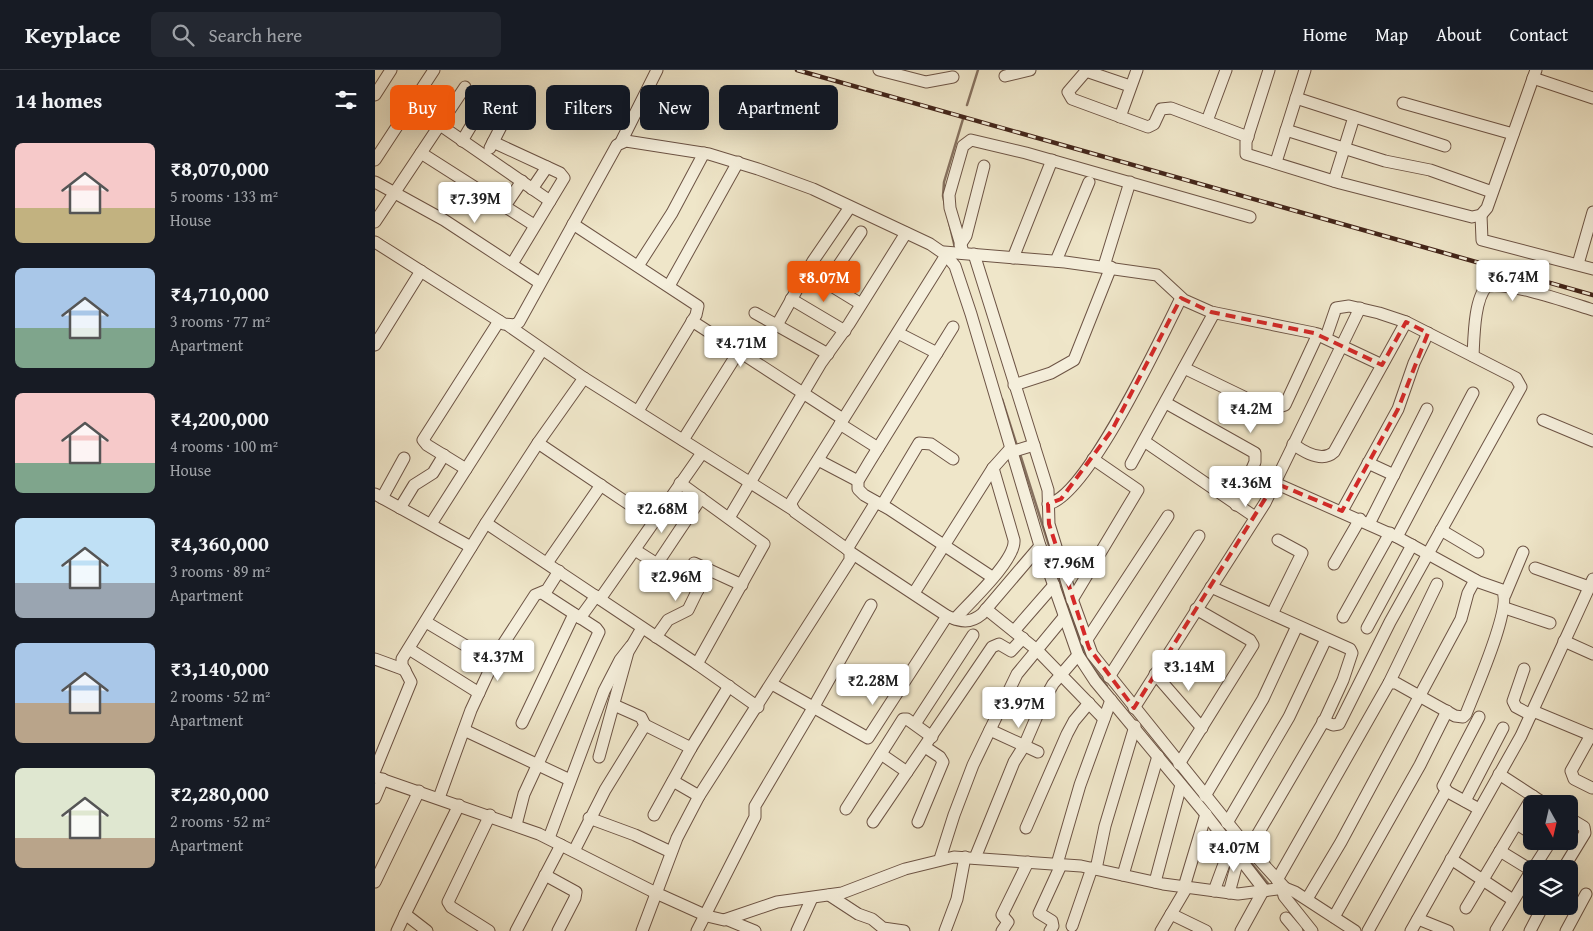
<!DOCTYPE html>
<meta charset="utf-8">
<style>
:root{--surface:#171b24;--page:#242831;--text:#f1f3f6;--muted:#9ea1a6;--line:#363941;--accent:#ea580c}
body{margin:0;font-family:"Gentium Book Plus",serif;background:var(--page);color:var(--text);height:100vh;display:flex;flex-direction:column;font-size:19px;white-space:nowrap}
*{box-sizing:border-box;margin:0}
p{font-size:16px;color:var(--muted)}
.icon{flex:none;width:28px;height:28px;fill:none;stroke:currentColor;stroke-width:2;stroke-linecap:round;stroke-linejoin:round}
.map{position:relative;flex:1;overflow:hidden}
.drawer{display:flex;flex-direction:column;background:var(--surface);width:375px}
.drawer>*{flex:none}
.top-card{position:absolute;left:15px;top:15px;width:475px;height:45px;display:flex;gap:10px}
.needle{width:32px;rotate:172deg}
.buttons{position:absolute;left:1148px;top:725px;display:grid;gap:10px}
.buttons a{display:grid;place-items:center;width:55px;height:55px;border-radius:8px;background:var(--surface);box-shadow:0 5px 20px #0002;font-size:25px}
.price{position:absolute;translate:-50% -42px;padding:0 11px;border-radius:5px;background:#fff;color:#222;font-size:16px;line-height:32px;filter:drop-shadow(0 1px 2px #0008)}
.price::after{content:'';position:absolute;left:50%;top:30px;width:15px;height:11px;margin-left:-8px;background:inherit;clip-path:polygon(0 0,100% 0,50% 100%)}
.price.selected{background:var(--accent);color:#fff}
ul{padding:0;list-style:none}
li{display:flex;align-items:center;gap:15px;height:125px;padding:0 15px}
li span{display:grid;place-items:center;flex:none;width:140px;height:100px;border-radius:8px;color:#555}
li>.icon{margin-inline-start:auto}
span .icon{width:60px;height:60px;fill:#fffc;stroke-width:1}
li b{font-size:21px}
h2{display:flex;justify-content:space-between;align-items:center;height:60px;padding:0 15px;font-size:21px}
.chip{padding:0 18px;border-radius:8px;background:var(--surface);box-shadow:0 5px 20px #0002;font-size:18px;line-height:45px}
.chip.selected{background:var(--accent);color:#fff}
header{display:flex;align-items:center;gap:30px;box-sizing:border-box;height:70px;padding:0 25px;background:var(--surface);border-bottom:1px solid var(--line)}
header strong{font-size:24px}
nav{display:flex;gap:28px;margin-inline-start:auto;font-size:18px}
.search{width:350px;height:45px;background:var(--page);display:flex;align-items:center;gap:12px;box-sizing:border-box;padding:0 18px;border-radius:8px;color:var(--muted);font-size:19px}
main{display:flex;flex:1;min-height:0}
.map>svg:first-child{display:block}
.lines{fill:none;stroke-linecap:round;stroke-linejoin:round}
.stream{stroke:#86715f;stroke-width:2.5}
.minor-casing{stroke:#6d5445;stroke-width:13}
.minor{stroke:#f5efdc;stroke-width:11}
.rail-casing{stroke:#422419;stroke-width:4.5}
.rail{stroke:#f5efdc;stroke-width:2.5;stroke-dasharray:8;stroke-linecap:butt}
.marked{fill:none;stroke:#d62828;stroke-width:4;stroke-dasharray:10 6;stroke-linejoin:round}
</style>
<header>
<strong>Keyplace</strong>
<div class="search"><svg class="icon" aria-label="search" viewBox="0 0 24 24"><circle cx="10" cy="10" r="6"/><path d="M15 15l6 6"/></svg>Search here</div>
<nav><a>Home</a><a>Map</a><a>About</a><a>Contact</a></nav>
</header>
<main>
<section class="drawer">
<h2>14 homes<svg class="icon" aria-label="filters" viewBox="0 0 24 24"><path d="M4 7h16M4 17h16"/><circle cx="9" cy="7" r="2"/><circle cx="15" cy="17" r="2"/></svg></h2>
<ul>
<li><span style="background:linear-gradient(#f6c9c9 65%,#c2b280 0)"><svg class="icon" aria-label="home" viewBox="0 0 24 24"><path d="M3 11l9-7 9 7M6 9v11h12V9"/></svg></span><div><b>₹8,070,000</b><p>5 rooms · 133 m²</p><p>House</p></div></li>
<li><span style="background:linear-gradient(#a9c7e8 60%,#7fa58c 0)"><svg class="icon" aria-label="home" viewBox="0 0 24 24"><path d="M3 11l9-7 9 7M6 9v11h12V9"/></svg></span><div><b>₹4,710,000</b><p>3 rooms · 77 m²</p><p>Apartment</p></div></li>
<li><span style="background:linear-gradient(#f6c9c9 70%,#7fa58c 0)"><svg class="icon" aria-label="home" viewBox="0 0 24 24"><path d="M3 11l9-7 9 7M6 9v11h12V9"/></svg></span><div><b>₹4,200,000</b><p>4 rooms · 100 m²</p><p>House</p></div></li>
<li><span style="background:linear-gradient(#bfe0f5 65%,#9aa5b1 0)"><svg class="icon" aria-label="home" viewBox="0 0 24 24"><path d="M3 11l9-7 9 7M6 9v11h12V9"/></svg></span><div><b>₹4,360,000</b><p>3 rooms · 89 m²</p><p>Apartment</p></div></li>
<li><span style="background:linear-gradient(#a9c7e8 60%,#b9a48a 0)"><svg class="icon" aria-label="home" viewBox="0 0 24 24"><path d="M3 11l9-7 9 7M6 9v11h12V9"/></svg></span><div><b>₹3,140,000</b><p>2 rooms · 52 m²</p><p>Apartment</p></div></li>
<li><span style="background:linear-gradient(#dfe7d0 70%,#b9a48a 0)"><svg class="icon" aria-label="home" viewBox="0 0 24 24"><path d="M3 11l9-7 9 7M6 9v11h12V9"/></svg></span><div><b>₹2,280,000</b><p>2 rooms · 52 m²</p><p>Apartment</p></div></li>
</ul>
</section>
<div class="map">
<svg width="1218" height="861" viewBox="0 0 1218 861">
<rect width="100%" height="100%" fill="#efe6c9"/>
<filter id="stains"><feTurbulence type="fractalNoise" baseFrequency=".004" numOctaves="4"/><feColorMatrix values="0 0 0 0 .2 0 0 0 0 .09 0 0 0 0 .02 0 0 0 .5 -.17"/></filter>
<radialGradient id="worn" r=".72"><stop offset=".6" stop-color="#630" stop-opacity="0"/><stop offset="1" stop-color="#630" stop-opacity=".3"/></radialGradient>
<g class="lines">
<g class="stream">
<polyline points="592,35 603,0"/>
<polyline points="580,178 568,126 569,112 588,49"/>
<polyline points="627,329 642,376"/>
<polyline points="645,384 702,564 715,593 732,616"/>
<polyline points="868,783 895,816"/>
</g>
<defs>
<g id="minor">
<polyline points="504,0 551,12 578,7"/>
<polyline points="712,0 693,22 697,29 773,57 779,54 786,39 796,38 873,67"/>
<polyline points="894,0 871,72 871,84 965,113 1097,147 1106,145 1112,138 1161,0"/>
<polyline points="711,1 755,16"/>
<polyline points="630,6 655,0"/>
<polyline points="1158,8 1218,28"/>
<polyline points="0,25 16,0"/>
<polyline points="921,28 1070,76"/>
<polyline points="1028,33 1138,64"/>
<polyline points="745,47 762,0"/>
<polyline points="832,51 851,0"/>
<polyline points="65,55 175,131"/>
<polyline points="911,60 1010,91 1055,100 1117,122"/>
<polyline points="87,71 112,29"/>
<polyline points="118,72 185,103 189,108 137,194"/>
<polyline points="246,72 282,0"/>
<polyline points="115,78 136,37"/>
<polyline points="46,83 159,155"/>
<polyline points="0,90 59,0"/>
<polyline points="901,92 930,0"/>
<polyline points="959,111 979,47"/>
<polyline points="0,112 69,150 165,213"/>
<polyline points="157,119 172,97"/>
<polyline points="130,136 147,111"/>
<polyline points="1106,145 1107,170 1218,199"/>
<polyline points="0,152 90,17"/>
<polyline points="198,154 323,236 321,245 263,341"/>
<polyline points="0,172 129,254 140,255 144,252 242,75 251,71 334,84 383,99 438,119 555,174 571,185 417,431 416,435 420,442 472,479 475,482 475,490 324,726 302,768 267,861"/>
<polyline points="585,175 591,166 609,96"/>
<polyline points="569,182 690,192 782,205 809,230 836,242 939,263 1007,295"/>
<polyline points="588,182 575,138 574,125 588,76 596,70 651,83 875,147"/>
<polyline points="599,184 673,420 674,454 696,526 717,584 869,773 910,818"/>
<polyline points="571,185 580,196 596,244 665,476 703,585 720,611 829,742 890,821"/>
<polyline points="638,188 677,90"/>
<polyline points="681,191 714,112"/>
<polyline points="1203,194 1218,142"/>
<polyline points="263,196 297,143 329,83"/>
<polyline points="729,196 755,112"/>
<polyline points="294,216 363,92"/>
<polyline points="416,229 470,261"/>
<polyline points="486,234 455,215 453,211 486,162"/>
<polyline points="380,243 453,284"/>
<polyline points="317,251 468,349"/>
<polyline points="402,255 438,191 475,137"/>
<polyline points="134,256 209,308 417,439"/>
<polyline points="578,257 495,391 483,411 483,419 489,425 514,439 617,507"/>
<polyline points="523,263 562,283"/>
<polyline points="0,275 46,201"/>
<path d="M1098 286C1099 268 1099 229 1112 216 1136 212 1192 232 1218 240"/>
<polyline points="809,298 869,327"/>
<polyline points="639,315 676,303 699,290 736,197"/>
<polyline points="791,333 880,383 880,392 861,435"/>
<polyline points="897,339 910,335 943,264"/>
<polyline points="1168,350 1218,371"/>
<polyline points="465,354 503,378"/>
<polyline points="308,370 364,281"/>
<polyline points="769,371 880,447"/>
<polyline points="163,373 279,451"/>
<path d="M918 374C929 382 947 393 959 382L1031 252"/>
<polyline points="636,382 659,375"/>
<polyline points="443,390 483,411"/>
<polyline points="993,393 1019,405"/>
<polyline points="756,394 839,243"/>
<polyline points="91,399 52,375 48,370 124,251"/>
<polyline points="305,413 389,474 322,594"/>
<path d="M900 413 1022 467 1104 512 1127 520C1138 536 1099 623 1091 644L1088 647 1080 646 1021 613H1014L902 810"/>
<polyline points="0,424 96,477"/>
<polyline points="7,428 29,388"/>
<path d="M673 434C712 427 787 266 806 228"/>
<polyline points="507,435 544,373 556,374 578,389"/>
<polyline points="25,438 39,415 58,403 69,385"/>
<polyline points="967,441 1023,339 1039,293 1053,263"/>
<polyline points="354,448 446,293 474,254 531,163"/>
<polyline points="111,453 322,594 383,637"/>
<polyline points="56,454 167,280"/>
<polyline points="994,454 1052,339"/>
<polyline points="1066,460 1103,482"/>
<polyline points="1022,467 1098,323"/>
<polyline points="472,479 501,432"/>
<polyline points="260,480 323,520"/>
<path d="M475 482 572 546C586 552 595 554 607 544L665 476"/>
<polyline points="172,493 226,415"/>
<polyline points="319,493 367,515"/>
<polyline points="282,494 326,428"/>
<polyline points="959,494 985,449"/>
<polyline points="1160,498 1214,517"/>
<polyline points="836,517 975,579 977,583 968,610 950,649 874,779"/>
<polyline points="539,523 618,398 635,379"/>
<polyline points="1130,525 1148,482"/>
<polyline points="225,529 327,383"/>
<polyline points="697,530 763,420 718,389"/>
<polyline points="1130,538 1175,553"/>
<polyline points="611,539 662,580 729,649"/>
<polyline points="897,544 927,483 903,470"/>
<polyline points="968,547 1015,463"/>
<polyline points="205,548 221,526"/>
<path d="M580 549C594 533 641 490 639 470L618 398"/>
<polyline points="51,552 118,592"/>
<polyline points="992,558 1037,475"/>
<polyline points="639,561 679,515"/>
<polyline points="281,567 293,550 313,540 333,499"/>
<polyline points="711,571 793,446"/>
<polyline points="1189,571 1218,584"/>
<polyline points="34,579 104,623"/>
<polyline points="0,589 30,600"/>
<polyline points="1149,599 1138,631 1141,637 1156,645"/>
<polyline points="780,604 827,658"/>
<polyline points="734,607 824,466"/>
<polyline points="1014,613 1062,514"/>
<polyline points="397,614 493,668 572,546"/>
<polyline points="759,638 890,433 985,238"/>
<polyline points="1158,641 1218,666"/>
<polyline points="948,651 958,655 964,654 1015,552 1146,317 1141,308 1031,252 1004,243 974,236 961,238 951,267"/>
<polyline points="147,653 199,544"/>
<polyline points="540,654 598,565"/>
<polyline points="270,655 316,678"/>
<polyline points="89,660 195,710"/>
<polyline points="615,660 663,682"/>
<polyline points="1216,665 1196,701 1199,709 1217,718"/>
<polyline points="506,684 532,702"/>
<polyline points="224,687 253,582 267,558"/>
<polyline points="804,694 878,575 875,570 821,539"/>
<polyline points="0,700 36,612 27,595 27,589 111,453 163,373 209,308"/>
<polyline points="1124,704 1170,734"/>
<polyline points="0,707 164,764 281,823 332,846 349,850 402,832 467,823 530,799 579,787 706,796 788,814 863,824 910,818 920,822 980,861"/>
<polyline points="298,711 324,726"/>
<polyline points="830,726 888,629 922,556"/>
<polyline points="0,728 8,709"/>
<polyline points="64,728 96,640 123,582 160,525 172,520 184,501"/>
<polyline points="1090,731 1128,658"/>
<polyline points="471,739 528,649 532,649 557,667"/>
<polyline points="1104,739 1073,722 1068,716 1104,647"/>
<polyline points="279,745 316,678 354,616"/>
<polyline points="214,748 260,765 296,782"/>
<polyline points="498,752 617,577 624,574 636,581 648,568"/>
<polyline points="543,752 568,692 565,687 550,677"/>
<polyline points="852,753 914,647 951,569"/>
<polyline points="1142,754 1156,763"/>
<polyline points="141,755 149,724 224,562 221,558 167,523"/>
<polyline points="651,758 692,664 699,651 714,633"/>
<polyline points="174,768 229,621 245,590 256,576"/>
<polyline points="199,781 230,720 270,655 266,647 239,635"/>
<polyline points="1125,781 1156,800"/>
<polyline points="600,788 639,692 649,676 668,632 678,614 703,585"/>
<polyline points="565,789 579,745 598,695 642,604 689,547"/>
<polyline points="1076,789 1138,830"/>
<polyline points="682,794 705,715 736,630"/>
<polyline points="721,799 730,756 760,656"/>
<polyline points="1158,799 1176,771"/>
<polyline points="1188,799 1210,763 1209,757 1194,748"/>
<polyline points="170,805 201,822 200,828 183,861"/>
<polyline points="748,805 783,686"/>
<polyline points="0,812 44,721"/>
<polyline points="780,812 806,715"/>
<polyline points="809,817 831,744"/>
<polyline points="907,818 909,826 937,861"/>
<polyline points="839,821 856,775"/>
<polyline points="854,823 864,786"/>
<polyline points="454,825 483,844 497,849 508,858 529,861"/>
<polyline points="932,829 966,772 1086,549 1093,523 1100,510"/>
<polyline points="1091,838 1158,726"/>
<polyline points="796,844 831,861"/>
<polyline points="959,847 1045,695 1072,641"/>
<polyline points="911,848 922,861"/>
<polyline points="1043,849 1073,861"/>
<polyline points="353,850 380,861"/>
<polyline points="697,856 717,798"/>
<polyline points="1121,860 1156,801"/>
<polyline points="22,861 30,844"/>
<polyline points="52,861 30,844 84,735"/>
<polyline points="114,861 76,837 73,832 115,745"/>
<polyline points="141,861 186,775"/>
<polyline points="322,861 380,747 380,736 438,638 496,535"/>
<polyline points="422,861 437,828"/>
<polyline points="570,861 582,829 590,787"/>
<polyline points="627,861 633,852 627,845 653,792"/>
<polyline points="675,861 678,856 677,851 664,843 686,795"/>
<polyline points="786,861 812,817"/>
<polyline points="866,861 888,821"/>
<polyline points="993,861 1071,721"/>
<polyline points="1036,861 1146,666 1218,509"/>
<polyline points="1155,861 1168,836"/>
<polyline points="1191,861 1211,824"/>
</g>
</defs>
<use href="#minor" class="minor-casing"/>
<use href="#minor" class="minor"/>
<defs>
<polyline id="rail" points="422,0 1218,225"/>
</defs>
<use href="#rail" class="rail-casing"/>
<use href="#rail" class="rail"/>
</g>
<path class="marked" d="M806 228 836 242 939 263 1007 295 1031 252 1053 263 1023 339 967 441 900 413 759 638 714 578 674 454 673 434 686 429 737 360Z"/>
<rect width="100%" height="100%" filter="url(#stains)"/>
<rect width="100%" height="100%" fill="url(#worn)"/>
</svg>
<div class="buttons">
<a><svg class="needle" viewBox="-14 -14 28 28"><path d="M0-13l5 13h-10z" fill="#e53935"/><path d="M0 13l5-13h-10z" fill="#9ea1a6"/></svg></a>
<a><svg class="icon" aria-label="layers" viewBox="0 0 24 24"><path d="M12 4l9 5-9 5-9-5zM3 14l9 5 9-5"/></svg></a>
</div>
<b class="price" style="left:100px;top:154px">₹7.39M</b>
<b class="price" style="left:1138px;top:232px">₹6.74M</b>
<b class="price selected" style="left:449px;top:233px">₹8.07M</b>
<b class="price" style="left:366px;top:298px">₹4.71M</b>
<b class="price" style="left:876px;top:364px">₹4.2M</b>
<b class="price" style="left:871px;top:438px">₹4.36M</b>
<b class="price" style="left:287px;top:464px">₹2.68M</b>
<b class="price" style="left:694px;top:518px">₹7.96M</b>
<b class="price" style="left:301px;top:532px">₹2.96M</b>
<b class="price" style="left:123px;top:612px">₹4.37M</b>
<b class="price" style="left:814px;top:622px">₹3.14M</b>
<b class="price" style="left:498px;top:636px">₹2.28M</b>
<b class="price" style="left:644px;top:659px">₹3.97M</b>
<b class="price" style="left:859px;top:803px">₹4.07M</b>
<div class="top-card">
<a class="chip selected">Buy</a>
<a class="chip">Rent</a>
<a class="chip">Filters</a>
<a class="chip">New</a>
<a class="chip">Apartment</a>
</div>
</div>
</main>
